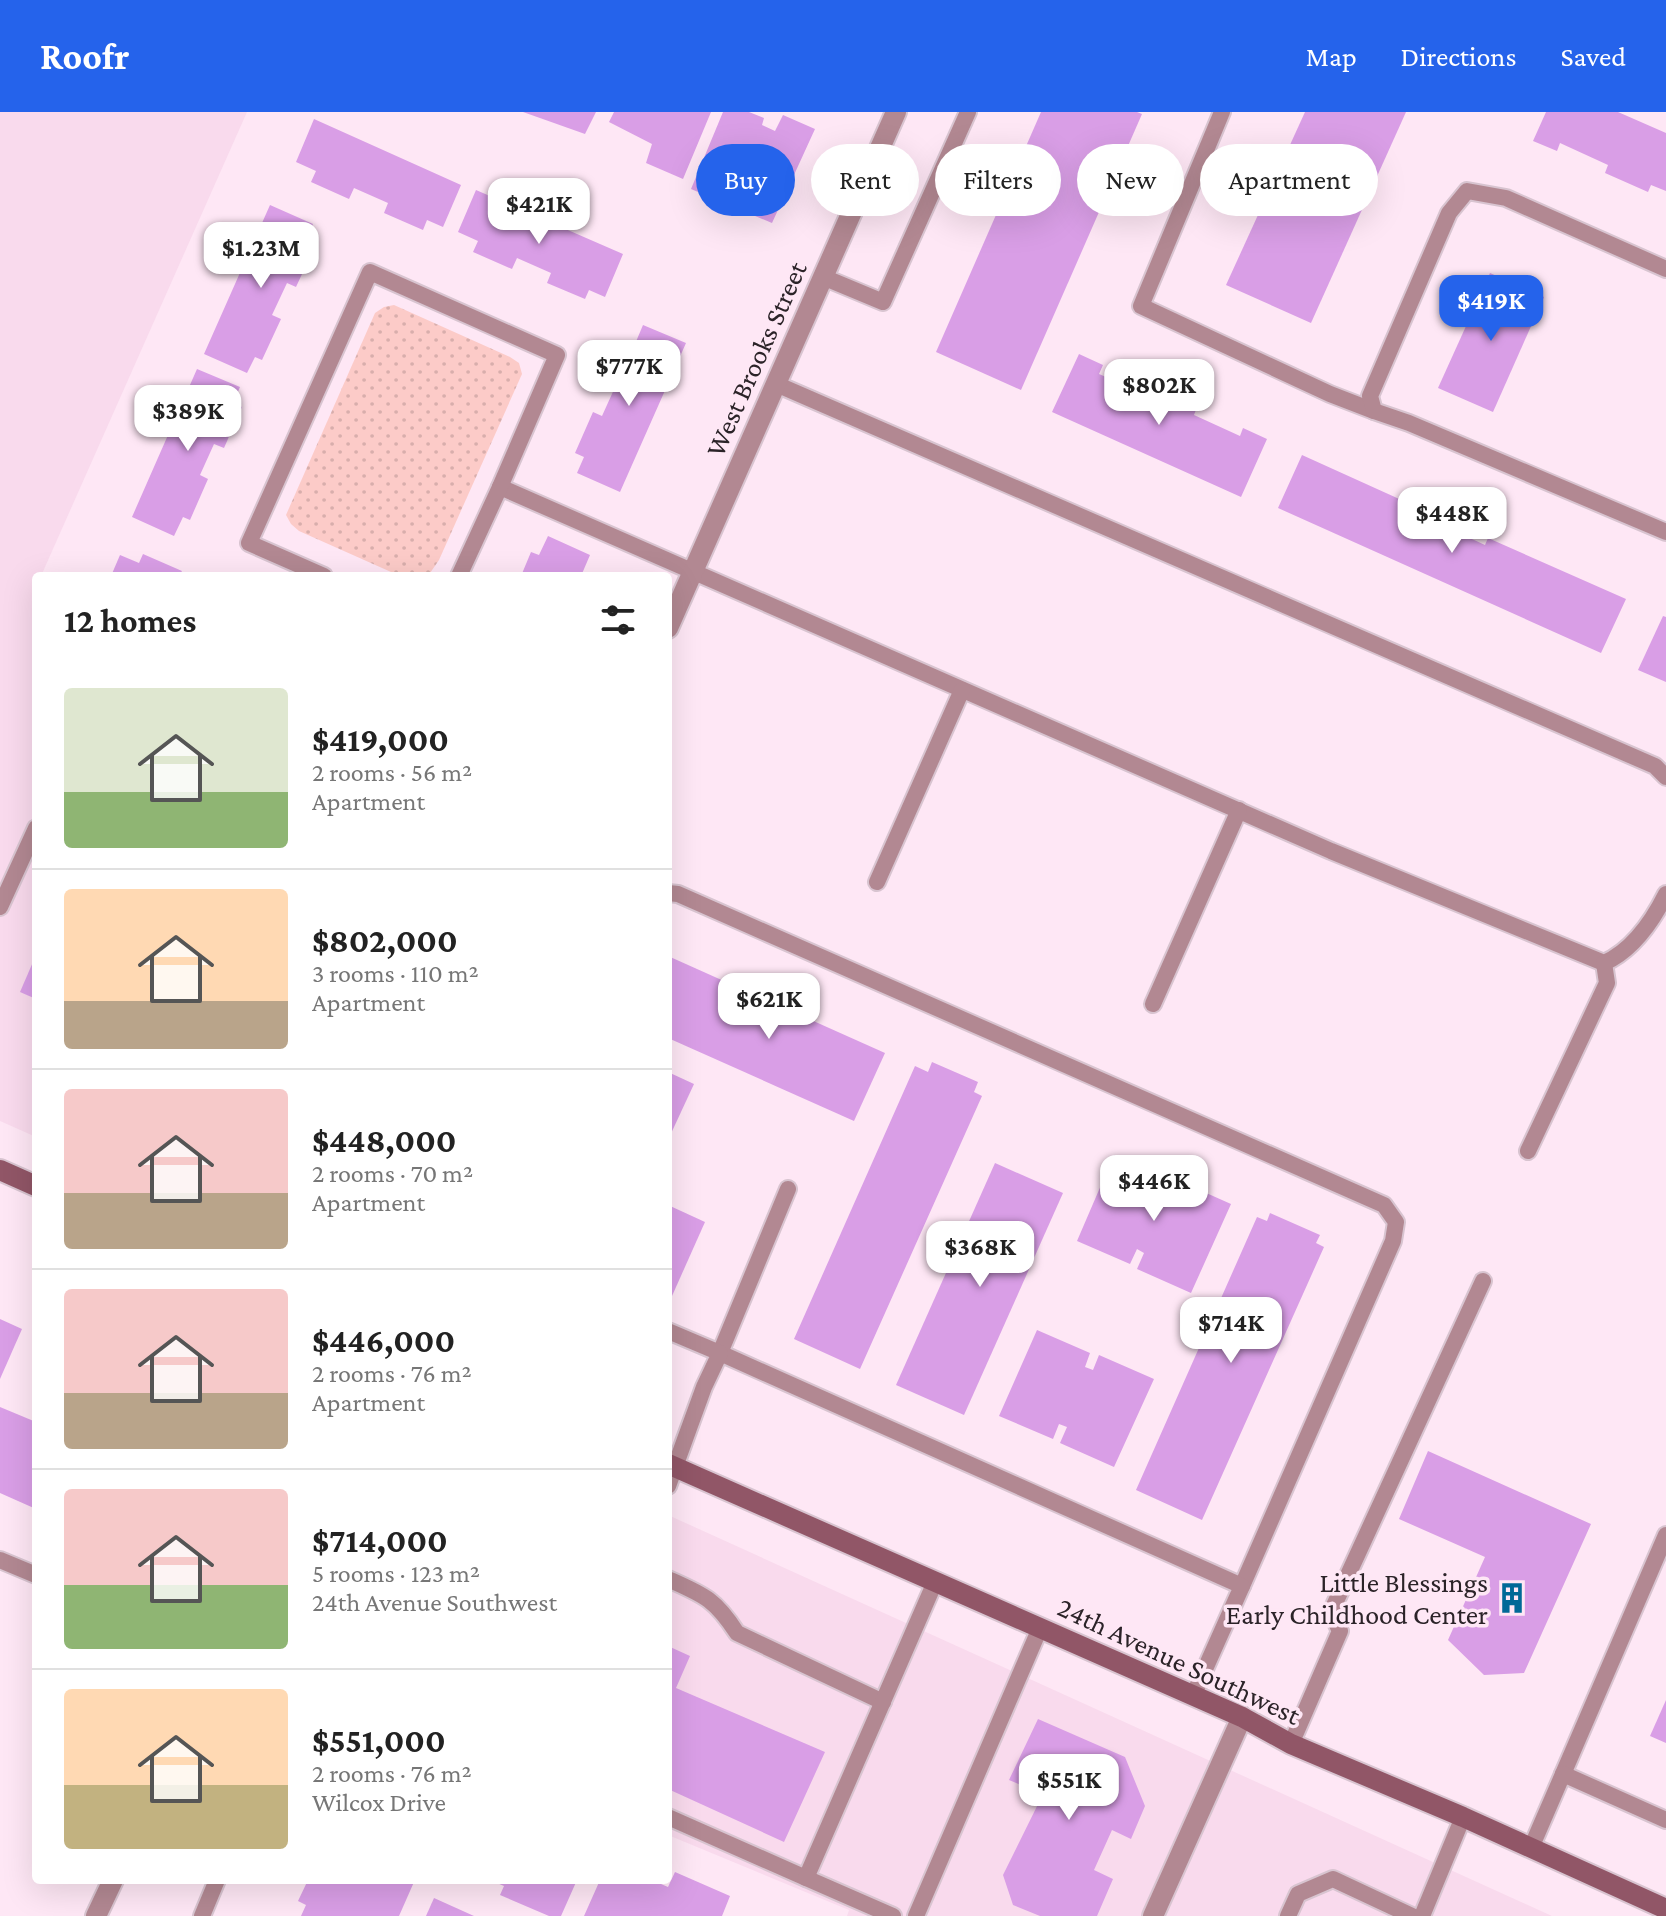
<!DOCTYPE html>
<meta charset="utf-8">
<style>
:root{--surface:#fff;--page:#f2f2f2;--text:#222;--muted:#767676;--line:#e0e0e0;--accent:#2563eb}
body{margin:0;font-family:"Crimson Pro",serif;background:var(--page);color:var(--text);height:100vh;display:flex;flex-direction:column;font-size:30px;white-space:nowrap}
*{box-sizing:border-box;margin:0}
p{font-size:26px;color:var(--muted)}
.icon{flex:none;width:44px;height:44px;fill:none;stroke:currentColor;stroke-width:2;stroke-linecap:round;stroke-linejoin:round}
.map{position:relative;flex:1;overflow:hidden}
.details{position:absolute;left:32px;top:460px;width:640px;height:1312px;display:flex;flex-direction:column;background:var(--surface);border-radius:8px;box-shadow:0 8px 32px #0002}
.details>*{flex:none}
.banner{position:absolute;left:696px;top:32px;width:760px;height:72px;display:flex;gap:16px}
.price{position:absolute;translate:-50% -68px;padding:0 18px;border-radius:16px;background:#fff;color:#222;font-size:26px;line-height:52px;filter:drop-shadow(0 2px 4px #0008)}
.price::after{content:'';position:absolute;left:50%;top:48px;width:24px;height:18px;margin-left:-12px;background:inherit;clip-path:polygon(0 0,100% 0,50% 100%)}
.price.current{background:var(--accent);color:#fff}
ul{padding:0;list-style:none}
li{display:flex;align-items:center;gap:24px;height:200px;padding:0 32px}
li+li{border-top:2px solid var(--line)}
li span{display:grid;place-items:center;flex:none;width:224px;height:160px;border-radius:8px;color:#555}
li>.icon{margin-inline-start:auto}
span .icon{width:96px;height:96px;fill:#fffc;stroke-width:1}
li b{font-size:34px}
h2{display:flex;justify-content:space-between;align-items:center;height:96px;padding:0 32px;font-size:34px}
.tag{padding:0 28px;border-radius:36px;background:var(--surface);box-shadow:0 8px 32px #0002;font-size:28px;line-height:72px}
.tag.current{background:var(--accent);color:#fff}
header{display:flex;align-items:center;gap:48px;box-sizing:border-box;height:112px;padding:0 40px;background:var(--accent);color:#fff}
header strong{font-size:38px}
nav{display:flex;gap:44px;margin-inline-start:auto;font-size:28px}
.map>svg:first-child{display:block}
.built{fill:#f9daed}
.grass{fill:url(#grass-dots)}
.building{fill:#d99ee6}
.lines{fill:none;stroke-linecap:round;stroke-linejoin:round}
.service-casing{stroke:#d8c4d0;stroke-width:20}
.minor-casing{stroke:#d8c4d0;stroke-width:24}
.tertiary-casing{stroke:#d8c4d0;stroke-width:24}
.secondary-casing{stroke:#d8c4d0;stroke-width:24}
.service{stroke:#b28892;stroke-width:16}
.minor{stroke:#b28892;stroke-width:20}
.tertiary{stroke:#b28892;stroke-width:20}
.secondary{stroke:#915667;stroke-width:20}
.labels{text-anchor:middle;dominant-baseline:central;stroke-width:7;stroke-linejoin:round;paint-order:stroke}
.street-label{font-size:28px;fill:#2b2328;stroke:#fee7f5}
.poi-label{font-size:28px;fill:#2b2328;stroke:#fee7f5;text-anchor:end}
</style>
<header>
<strong>Roofr</strong>
<nav><a>Map</a><a>Directions</a><a>Saved</a></nav>
</header>
<div class="map">
<svg width="1666" height="1804" viewBox="0 0 1666 1804">
<defs>
<pattern id="grass-dots" width="8" height="8" patternUnits="userSpaceOnUse" patternTransform="scale(2)"><rect width="8" height="8" fill="#fccbc8"/><path d="M2 2h.1M6 6h.1" fill="none" stroke="#d8aeac" stroke-width="1.8" stroke-linecap="round"/></pattern>
</defs>
<rect width="100%" height="100%" fill="#fee7f5"/>
<g class="built">
<polygon points="0,0 247,0 41,464 36,464 34,479 36,480 36,1025 0,1009"/>
<polygon points="668,1403 1552,1804 847,1804 849,1798 668,1723"/>
</g>
<polygon class="grass" points="394,193 510,245 519,251 522,262 439,448 428,464 400,464 299,419 291,412 286,403 375,201 384,195"/>
<g class="building">
<polygon points="523,0 596,0 585,22"/>
<polygon points="614,0 711,0 683,67 646,51 652,32 609,10"/>
<polygon points="723,0 749,0 764,6 762,13 775,19 783,3 815,17 772,111 691,77"/>
<polygon points="1041,0 1137,0 1142,2 1021,278 936,240"/>
<polygon points="1305,0 1406,0 1311,211 1226,173"/>
<polygon points="1546,0 1618,0 1666,21 1666,79 1651,73 1648,80 1605,61 1608,53 1560,31 1557,39 1533,29"/>
<polygon points="314,7 461,73 443,115 427,108 423,118 384,101 388,91 354,76 349,87 311,70 316,59 296,50"/>
<polygon points="476,78 623,142 605,185 589,178 585,187 547,171 551,161 517,146 512,157 473,140 478,129 458,120"/>
<polygon points="270,93 313,112 305,129 315,134 296,175 287,171 272,203 281,207 262,248 255,245 247,261 204,242"/>
<polygon points="1490,161 1544,185 1493,300 1438,276"/>
<polygon points="643,213 686,231 620,380 577,361 584,345 575,341 593,300 602,304 616,273 609,269 627,228 635,232"/>
<polygon points="1079,242 1103,253 1099,262 1146,282 1150,274 1197,295 1194,303 1240,324 1243,316 1267,327 1241,385 1052,300"/>
<polygon points="197,257 240,275 233,291 242,295 224,336 214,332 200,363 208,367 190,408 183,405 174,424 132,405"/>
<polygon points="1302,343 1439,405 1437,411 1485,433 1488,426 1626,487 1601,541 1278,396"/>
<polygon points="548,424 590,443 581,464 521,464 531,440 539,443"/>
<polygon points="143,442 182,459 179,464 111,464 120,443 139,451"/>
<polygon points="1663,504 1666,505 1666,570 1638,558"/>
<polygon points="36,843 36,887 20,880"/>
<polygon points="668,844 885,941 854,1009 668,926"/>
<polygon points="932,950 978,970 974,980 982,984 860,1257 794,1227 915,954 928,960"/>
<polygon points="668,960 694,972 668,1028"/>
<polygon points="1114,1043 1167,1066 1162,1080 1170,1083 1177,1068 1231,1092 1191,1181 1137,1157 1144,1141 1137,1137 1130,1152 1077,1129"/>
<polygon points="995,1051 1063,1081 964,1303 896,1273"/>
<polygon points="668,1093 705,1110 668,1193"/>
<polygon points="1270,1101 1320,1123 1316,1131 1324,1135 1202,1408 1136,1378 1257,1105 1267,1109"/>
<polygon points="0,1207 22,1217 0,1267"/>
<polygon points="1037,1218 1090,1241 1085,1255 1093,1258 1099,1243 1154,1267 1114,1355 1060,1331 1067,1315 1059,1312 1053,1327 999,1304"/>
<polygon points="0,1295 36,1310 36,1397 0,1381"/>
<polygon points="1428,1339 1591,1412 1524,1561 1484,1563 1448,1528 1485,1445 1399,1407"/>
<polygon points="668,1534 690,1544 676,1576 825,1640 784,1730 668,1677"/>
<polygon points="1666,1588 1666,1631 1650,1624"/>
<polygon points="1038,1607 1125,1645 1145,1694 1131,1727 1112,1718 1094,1758 1113,1767 1097,1804 1040,1804 1013,1793 1003,1763 1043,1682 1009,1668"/>
<polygon points="675,1760 730,1784 722,1804 584,1804 600,1768 663,1768 661,1772 668,1775"/>
<polygon points="308,1768 409,1768 414,1770 399,1804 301,1804 306,1793 298,1789"/>
<polygon points="490,1768 577,1768 561,1804 549,1804 500,1783 504,1774"/>
<polygon points="434,1786 474,1804 426,1804"/>
</g>
<g class="lines">
<defs>
<g id="service">
<polyline points="1222,0 1141,194 1330,282 1374,299"/>
<polyline points="1666,157 1506,86 1467,79 1449,101 1370,284 1374,299 1409,311 1666,420"/>
<polyline points="823,165 883,190 968,0"/>
<polyline points="776,272 1655,654 1666,665"/>
<path d="M500 375 1331 739 1604 851C1633 838 1652 810 1666 782"/>
<polyline points="324,464 249,431 370,160 557,243 500,375 459,464"/>
<polyline points="877,770 962,578"/>
<polyline points="668,781 678,782 1384,1093 1396,1110 1393,1129 1242,1474"/>
<polyline points="0,795 36,716"/>
<polyline points="1153,892 1239,698"/>
<polyline points="1528,1039 1607,871 1604,851"/>
<polyline points="788,1077 720,1241 1242,1474 1193,1584"/>
<polyline points="668,1219 720,1241 704,1275 668,1374"/>
<polyline points="0,1448 36,1463"/>
<path d="M668 1467C704 1483 715 1487 737 1521L883 1590"/>
<polyline points="1291,1632 1340,1519 1331,1500 1483,1169"/>
<polyline points="1563,1662 1666,1423"/>
<polyline points="668,1705 806,1766"/>
<polyline points="1531,1736 1563,1662 1666,1708"/>
<polyline points="202,1804 217,1768"/>
<polyline points="893,1804 806,1766 935,1470"/>
<polyline points="916,1804 1040,1516"/>
<polyline points="1288,1804 1298,1782 1333,1767 1412,1804"/>
<polyline points="1422,1804 1463,1705"/>
</g>
<polyline id="minor" points="1153,1804 1242,1605"/>
<g id="tertiary">
<polyline points="668,516 896,0"/>
<polyline points="96,1804 113,1768"/>
</g>
<g id="secondary">
<polyline points="0,1058 36,1074"/>
<polyline points="668,1352 1242,1605 1291,1632 1463,1705 1666,1797"/>
</g>
</defs>
<use href="#service" class="service-casing"/>
<use href="#minor" class="minor-casing"/>
<use href="#tertiary" class="tertiary-casing"/>
<use href="#secondary" class="secondary-casing"/>
<use href="#service" class="service"/>
<use href="#minor" class="minor"/>
<use href="#tertiary" class="tertiary"/>
<use href="#secondary" class="secondary"/>
</g>
<defs>
<symbol id="building-bare" viewBox="-9 -9 18 18"><path d="M-4-6H4V6H1V3H-1V6H-4ZM-2.5-4.3h1.7v1.8h-1.7ZM.8-4.3h1.7v1.8H.8ZM-2.5-1h1.7V.8h-1.7ZM.8-1h1.7V.8H.8Z" fill="#006997" stroke="#fee7f5" stroke-width="2.5" paint-order="stroke"/></symbol>
</defs>
<g fill-rule="evenodd">
<use href="#building-bare" x="1490" y="1464" width="44" height="44"/>
</g>
<g class="labels">
<g class="street-label">
<text transform="translate(756 247) rotate(-66)">West Brooks Street</text>
<text transform="translate(1179 1549) rotate(25)">24th Avenue Southwest</text>
</g>
<g class="poi-label">
<text x="1488" y="1470">Little Blessings<tspan x="1488" dy="32">Early Childhood Center</tspan></text>
</g>
</g>
</svg>
<b class="price" style="left:539px;top:134px">$421K</b>
<b class="price" style="left:261px;top:178px">$1.23M</b>
<b class="price current" style="left:1491px;top:231px">$419K</b>
<b class="price" style="left:629px;top:296px">$777K</b>
<b class="price" style="left:1159px;top:315px">$802K</b>
<b class="price" style="left:188px;top:341px">$389K</b>
<b class="price" style="left:1452px;top:443px">$448K</b>
<b class="price" style="left:769px;top:929px">$621K</b>
<b class="price" style="left:1154px;top:1111px">$446K</b>
<b class="price" style="left:980px;top:1177px">$368K</b>
<b class="price" style="left:1231px;top:1253px">$714K</b>
<b class="price" style="left:1069px;top:1710px">$551K</b>
<div class="banner">
<a class="tag current">Buy</a>
<a class="tag">Rent</a>
<a class="tag">Filters</a>
<a class="tag">New</a>
<a class="tag">Apartment</a>
</div>
<section class="details">
<h2>12 homes<svg class="icon" aria-label="filters" viewBox="0 0 24 24"><path d="M4 7h16M4 17h16"/><circle cx="9" cy="7" r="2"/><circle cx="15" cy="17" r="2"/></svg></h2>
<ul>
<li><span style="background:linear-gradient(#dfe7d0 65%,#8fb573 0)"><svg class="icon" aria-label="home" viewBox="0 0 24 24"><path d="M3 11l9-7 9 7M6 9v11h12V9"/></svg></span><div><b>$419,000</b><p>2 rooms · 56 m²</p><p>Apartment</p></div></li>
<li><span style="background:linear-gradient(#ffd9b3 70%,#b9a48a 0)"><svg class="icon" aria-label="home" viewBox="0 0 24 24"><path d="M3 11l9-7 9 7M6 9v11h12V9"/></svg></span><div><b>$802,000</b><p>3 rooms · 110 m²</p><p>Apartment</p></div></li>
<li><span style="background:linear-gradient(#f6c9c9 65%,#b9a48a 0)"><svg class="icon" aria-label="home" viewBox="0 0 24 24"><path d="M3 11l9-7 9 7M6 9v11h12V9"/></svg></span><div><b>$448,000</b><p>2 rooms · 70 m²</p><p>Apartment</p></div></li>
<li><span style="background:linear-gradient(#f6c9c9 65%,#b9a48a 0)"><svg class="icon" aria-label="home" viewBox="0 0 24 24"><path d="M3 11l9-7 9 7M6 9v11h12V9"/></svg></span><div><b>$446,000</b><p>2 rooms · 76 m²</p><p>Apartment</p></div></li>
<li><span style="background:linear-gradient(#f6c9c9 60%,#8fb573 0)"><svg class="icon" aria-label="home" viewBox="0 0 24 24"><path d="M3 11l9-7 9 7M6 9v11h12V9"/></svg></span><div><b>$714,000</b><p>5 rooms · 123 m²</p><p>24th Avenue Southwest</p></div></li>
<li><span style="background:linear-gradient(#ffd9b3 60%,#c2b280 0)"><svg class="icon" aria-label="home" viewBox="0 0 24 24"><path d="M3 11l9-7 9 7M6 9v11h12V9"/></svg></span><div><b>$551,000</b><p>2 rooms · 76 m²</p><p>Wilcox Drive</p></div></li>
</ul>
</section>
</div>
